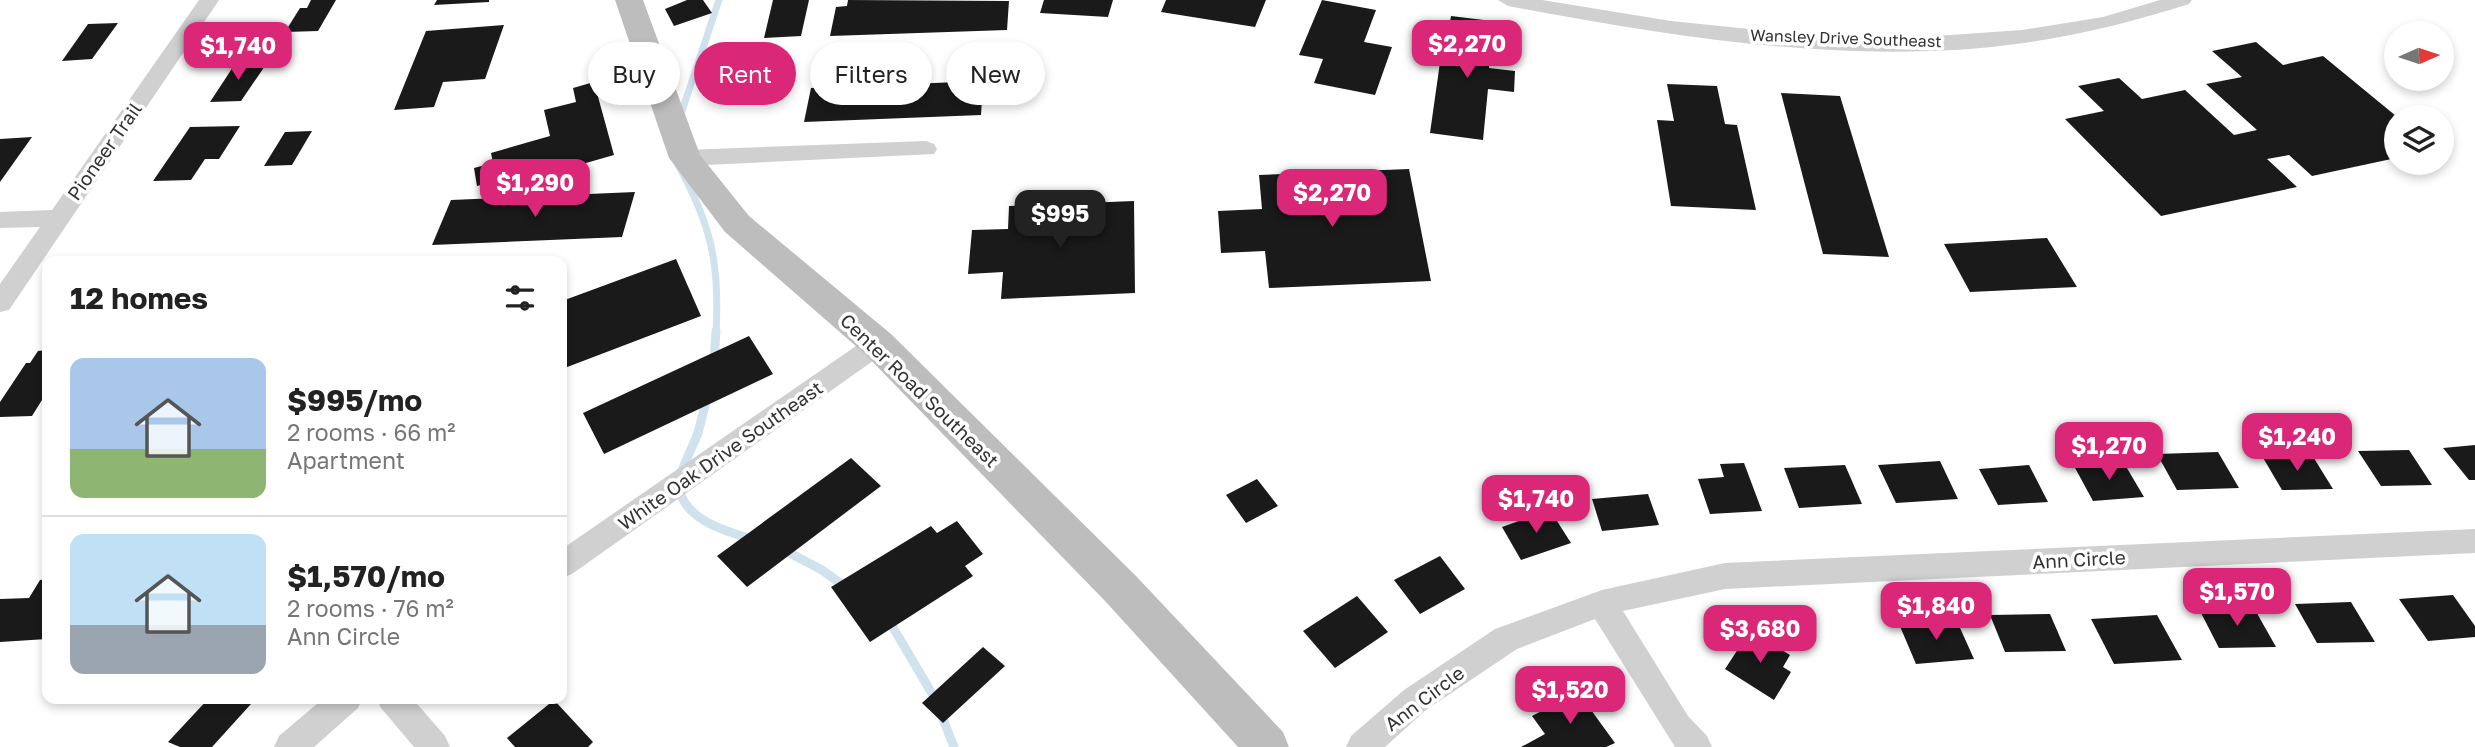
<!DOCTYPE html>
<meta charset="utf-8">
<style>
:root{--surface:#fff;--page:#f2f2f2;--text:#222;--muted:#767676;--line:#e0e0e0;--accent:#db2777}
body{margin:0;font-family:"Golos Text",sans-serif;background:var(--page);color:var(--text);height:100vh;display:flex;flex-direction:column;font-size:26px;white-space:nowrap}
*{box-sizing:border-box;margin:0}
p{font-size:23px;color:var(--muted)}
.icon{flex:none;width:38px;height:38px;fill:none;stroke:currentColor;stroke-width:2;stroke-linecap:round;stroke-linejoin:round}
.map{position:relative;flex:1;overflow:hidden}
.sheet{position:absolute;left:42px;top:256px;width:525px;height:448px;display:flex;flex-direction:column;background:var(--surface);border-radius:14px;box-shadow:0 4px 10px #0003}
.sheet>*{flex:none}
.guide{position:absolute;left:588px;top:42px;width:665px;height:63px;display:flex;gap:14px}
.needle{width:46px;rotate:87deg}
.fabs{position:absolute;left:2384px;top:21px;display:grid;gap:14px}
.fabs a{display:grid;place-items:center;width:70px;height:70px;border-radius:50%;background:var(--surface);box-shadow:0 4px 10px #0003;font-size:35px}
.price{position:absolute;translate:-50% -60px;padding:0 16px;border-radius:14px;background:var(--accent);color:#fff;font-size:23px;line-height:46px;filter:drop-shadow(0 2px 4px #0008)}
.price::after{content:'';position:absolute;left:50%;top:42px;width:21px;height:16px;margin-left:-10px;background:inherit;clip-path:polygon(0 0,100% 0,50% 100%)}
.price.on{background:#222;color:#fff}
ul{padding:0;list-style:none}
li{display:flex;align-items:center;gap:21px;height:175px;padding:0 28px}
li+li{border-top:2px solid var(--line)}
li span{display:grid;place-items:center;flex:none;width:196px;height:140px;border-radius:14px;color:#555}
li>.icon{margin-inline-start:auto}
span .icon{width:84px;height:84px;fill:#fffc;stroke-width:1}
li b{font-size:30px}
h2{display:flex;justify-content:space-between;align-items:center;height:84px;padding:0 28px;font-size:30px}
.chip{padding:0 24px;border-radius:32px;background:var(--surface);box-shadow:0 4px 10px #0003;font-size:24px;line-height:63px}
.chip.on{background:var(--accent);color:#fff}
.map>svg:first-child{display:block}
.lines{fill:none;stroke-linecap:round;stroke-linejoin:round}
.stream-far1{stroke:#cfe2ee;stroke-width:7}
.stream{stroke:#cfe2ee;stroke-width:9}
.building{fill:#1a1a1a}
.street{fill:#d0d0d0;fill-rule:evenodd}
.secondary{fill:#bdbdbd;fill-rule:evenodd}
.labels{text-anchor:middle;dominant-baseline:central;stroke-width:7;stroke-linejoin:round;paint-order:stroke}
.far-street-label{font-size:16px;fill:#333;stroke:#fff}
.street-label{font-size:19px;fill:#333;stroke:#fff}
</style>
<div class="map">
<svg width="2475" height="747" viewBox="0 0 2475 747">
<rect width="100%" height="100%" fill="#fff"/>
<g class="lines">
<g class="stream-far1">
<polyline points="680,117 719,0"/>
<path d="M677 163C711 224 720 263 716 333"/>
</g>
<g class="stream">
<polyline points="714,362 716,331"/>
<polyline points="680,475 698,433 707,398"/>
<path d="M678 487C686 520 722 530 751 539"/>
<polyline points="784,550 822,570 847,588"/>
<polyline points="888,619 937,702"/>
<polyline points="941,714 954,747"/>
</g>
</g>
<g class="building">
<polygon points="311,0 336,0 318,31 285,32 300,8 307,8"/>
<polygon points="437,0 489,0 489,2 434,5"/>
<polygon points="687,0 703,0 712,13 674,26 665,9"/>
<polygon points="773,0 809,0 801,36 764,38"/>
<polygon points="848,0 1009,1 1007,30 830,36 836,7 847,6"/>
<polygon points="1044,0 1113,0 1108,17 1040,13"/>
<polygon points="1166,0 1266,0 1255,27 1161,12"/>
<polygon points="1322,0 1376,10 1364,42 1392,47 1375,95 1314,83 1323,59 1299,55"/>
<polygon points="1451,16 1492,21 1489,68 1515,71 1514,92 1488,89 1483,140 1430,133 1443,41 1447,40"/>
<polygon points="118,23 92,59 62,61 88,24"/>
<polygon points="504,25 485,79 443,82 434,107 394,110 426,31"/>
<polygon points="2256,42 2283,65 2323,56 2396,116 2396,158 2312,176 2289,155 2267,159 2297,187 2161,216 2065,119 2104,111 2078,86 2119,78 2142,99 2185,90 2234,135 2257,130 2206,84 2242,77 2212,51"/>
<polygon points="267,63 241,101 210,102 235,64"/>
<polygon points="983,81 981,115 804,122 811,88"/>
<polygon points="594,82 614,155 502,187 500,180 477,186 474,168 493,163 491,153 550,136 544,110 576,102 573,88"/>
<polygon points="1667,84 1717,86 1725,124 1737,125 1756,210 1671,206 1657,120 1674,121"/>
<polygon points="1781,93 1840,96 1889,257 1823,254"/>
<polygon points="240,126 219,159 205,159 191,180 153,181 190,127"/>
<polygon points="312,131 292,165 264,166 285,132"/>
<polygon points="32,137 0,182 0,139"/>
<polygon points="1409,169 1431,281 1269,288 1265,251 1221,253 1218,211 1262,209 1259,175"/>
<polygon points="635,192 622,237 432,245 451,200"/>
<polygon points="1134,201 1135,293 1001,299 1003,272 968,274 972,230 1008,229 1009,206"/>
<polygon points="2047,238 2077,287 1970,292 1944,244"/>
<polygon points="676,259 701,316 562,369 562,301"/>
<polygon points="749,336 773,374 604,454 583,413"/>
<polygon points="47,350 47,392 32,416 0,417 0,402 26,363 30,363 38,351"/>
<polygon points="2475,445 2475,480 2469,480 2443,448"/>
<polygon points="2409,450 2432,485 2381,486 2358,451"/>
<polygon points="2218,452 2239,488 2177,490 2157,454"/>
<polygon points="2312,455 2333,489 2282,490 2262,456"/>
<polygon points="851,458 881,486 747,587 717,556"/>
<polygon points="1940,461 1958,499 1896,503 1878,465"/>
<polygon points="1744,463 1762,511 1710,514 1698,479 1724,477 1720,464"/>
<polygon points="2124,463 2144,497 2093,501 2074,466"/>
<polygon points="1845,465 1862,504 1799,508 1784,468"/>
<polygon points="2029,465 2048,502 1998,505 1979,469"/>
<polygon points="1257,479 1278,506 1246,523 1226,495"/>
<polygon points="1648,494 1659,525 1602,531 1592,499"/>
<polygon points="1550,510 1571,543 1521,560 1502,527"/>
<polygon points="957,521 983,554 965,566 973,576 870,642 831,587 931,526 937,533"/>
<polygon points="1440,556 1465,589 1420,614 1394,580"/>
<polygon points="47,579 47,639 0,642 0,599 29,598 40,580"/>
<polygon points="2453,595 2475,626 2475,637 2428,641 2399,599"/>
<polygon points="1357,596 1388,632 1335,668 1303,631"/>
<polygon points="2351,602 2375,642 2317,643 2295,604"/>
<polygon points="2254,608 2276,647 2219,648 2199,609"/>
<polygon points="2050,614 2066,651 2005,652 1990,615"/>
<polygon points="2157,615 2182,660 2114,664 2091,619"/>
<polygon points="1956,619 1974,659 1916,664 1899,624"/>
<polygon points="1750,631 1790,655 1783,667 1791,672 1774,700 1725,669"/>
<polygon points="983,647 1005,666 943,723 922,703"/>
<polygon points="1578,692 1615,743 1606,747 1521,747 1545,734 1532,716"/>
<polygon points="209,698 238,698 251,704 212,747 180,747 168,742"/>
<polygon points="554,700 593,742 588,747 515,747 507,738"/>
</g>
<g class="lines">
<g class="street">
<polygon points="199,0 219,0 9,310 0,312 0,284 40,227 0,228 0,212 52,210"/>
<path d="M1498 0H1542L1671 21 1759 30 1847 36H1936L2022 30 2103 17 2160 0H2192L2189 4C2135 21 2081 35 2024 43 1854 67 1676 37 1508 6Z"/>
<polygon points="926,141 934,144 937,149 934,154 685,166 677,164 674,158 677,152 685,150"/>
<polygon points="878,334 887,337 891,344 887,351 572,574 562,578 562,549 869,337"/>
<polygon points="2475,529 2475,553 1725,589 1623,611 1688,716 1707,736 1712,747 1675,747 1595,619 1517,649 1426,710 1385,747 1346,747 1351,736 1404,690 1495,629 1602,590 1725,563"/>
<polygon points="324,698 363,698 358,708 314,747 274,747 279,736"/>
<polygon points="376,698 412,698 445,736 450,747 414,747 381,708"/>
</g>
<polygon class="secondary" points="615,0 643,0 700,155 749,216 891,334 1136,576 1283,732 1289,747 1238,747 1106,602 865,354 725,232 669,158"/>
</g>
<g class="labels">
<g class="far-street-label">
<text transform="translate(1846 38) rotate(2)">Wansley Drive Southeast</text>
</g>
<g class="street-label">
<text transform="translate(104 151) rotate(-55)">Pioneer Trail</text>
<text transform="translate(920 390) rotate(44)">Center Road Southeast</text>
<text transform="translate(720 455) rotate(-35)">White Oak Drive Southeast</text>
<text transform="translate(2079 559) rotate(-3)">Ann Circle</text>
<text transform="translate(1424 698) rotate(-37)">Ann Circle</text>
</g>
</g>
</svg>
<div class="fabs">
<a><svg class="needle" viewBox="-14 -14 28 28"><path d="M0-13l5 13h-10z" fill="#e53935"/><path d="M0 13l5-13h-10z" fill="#767676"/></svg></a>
<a><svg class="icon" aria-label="layers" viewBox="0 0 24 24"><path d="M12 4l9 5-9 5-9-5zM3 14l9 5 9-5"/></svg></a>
</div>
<b class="price" style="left:1467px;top:80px">$2,270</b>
<b class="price" style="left:238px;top:82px">$1,740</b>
<b class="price" style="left:535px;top:219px">$1,290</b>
<b class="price" style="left:1332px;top:229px">$2,270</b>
<b class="price on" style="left:1060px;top:250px">$995</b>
<b class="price" style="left:2297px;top:473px">$1,240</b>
<b class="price" style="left:2109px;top:482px">$1,270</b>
<b class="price" style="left:1536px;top:535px">$1,740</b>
<b class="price" style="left:2237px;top:628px">$1,570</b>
<b class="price" style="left:1936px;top:642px">$1,840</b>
<b class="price" style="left:1760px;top:665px">$3,680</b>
<b class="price" style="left:1570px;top:726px">$1,520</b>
<div class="guide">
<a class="chip">Buy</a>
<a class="chip on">Rent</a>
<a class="chip">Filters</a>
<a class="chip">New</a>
</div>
<section class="sheet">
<h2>12 homes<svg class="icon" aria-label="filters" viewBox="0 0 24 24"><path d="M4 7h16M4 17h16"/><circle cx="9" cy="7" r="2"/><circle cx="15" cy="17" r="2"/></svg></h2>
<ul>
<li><span style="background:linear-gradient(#a9c7e8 65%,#8fb573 0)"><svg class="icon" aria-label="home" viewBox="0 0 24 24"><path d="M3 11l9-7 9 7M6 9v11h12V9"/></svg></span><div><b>$995/mo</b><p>2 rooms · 66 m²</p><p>Apartment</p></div></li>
<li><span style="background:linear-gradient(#bfe0f5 65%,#9aa5b1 0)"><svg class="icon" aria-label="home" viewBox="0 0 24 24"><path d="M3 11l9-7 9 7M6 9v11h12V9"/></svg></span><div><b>$1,570/mo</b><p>2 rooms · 76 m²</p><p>Ann Circle</p></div></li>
</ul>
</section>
</div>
